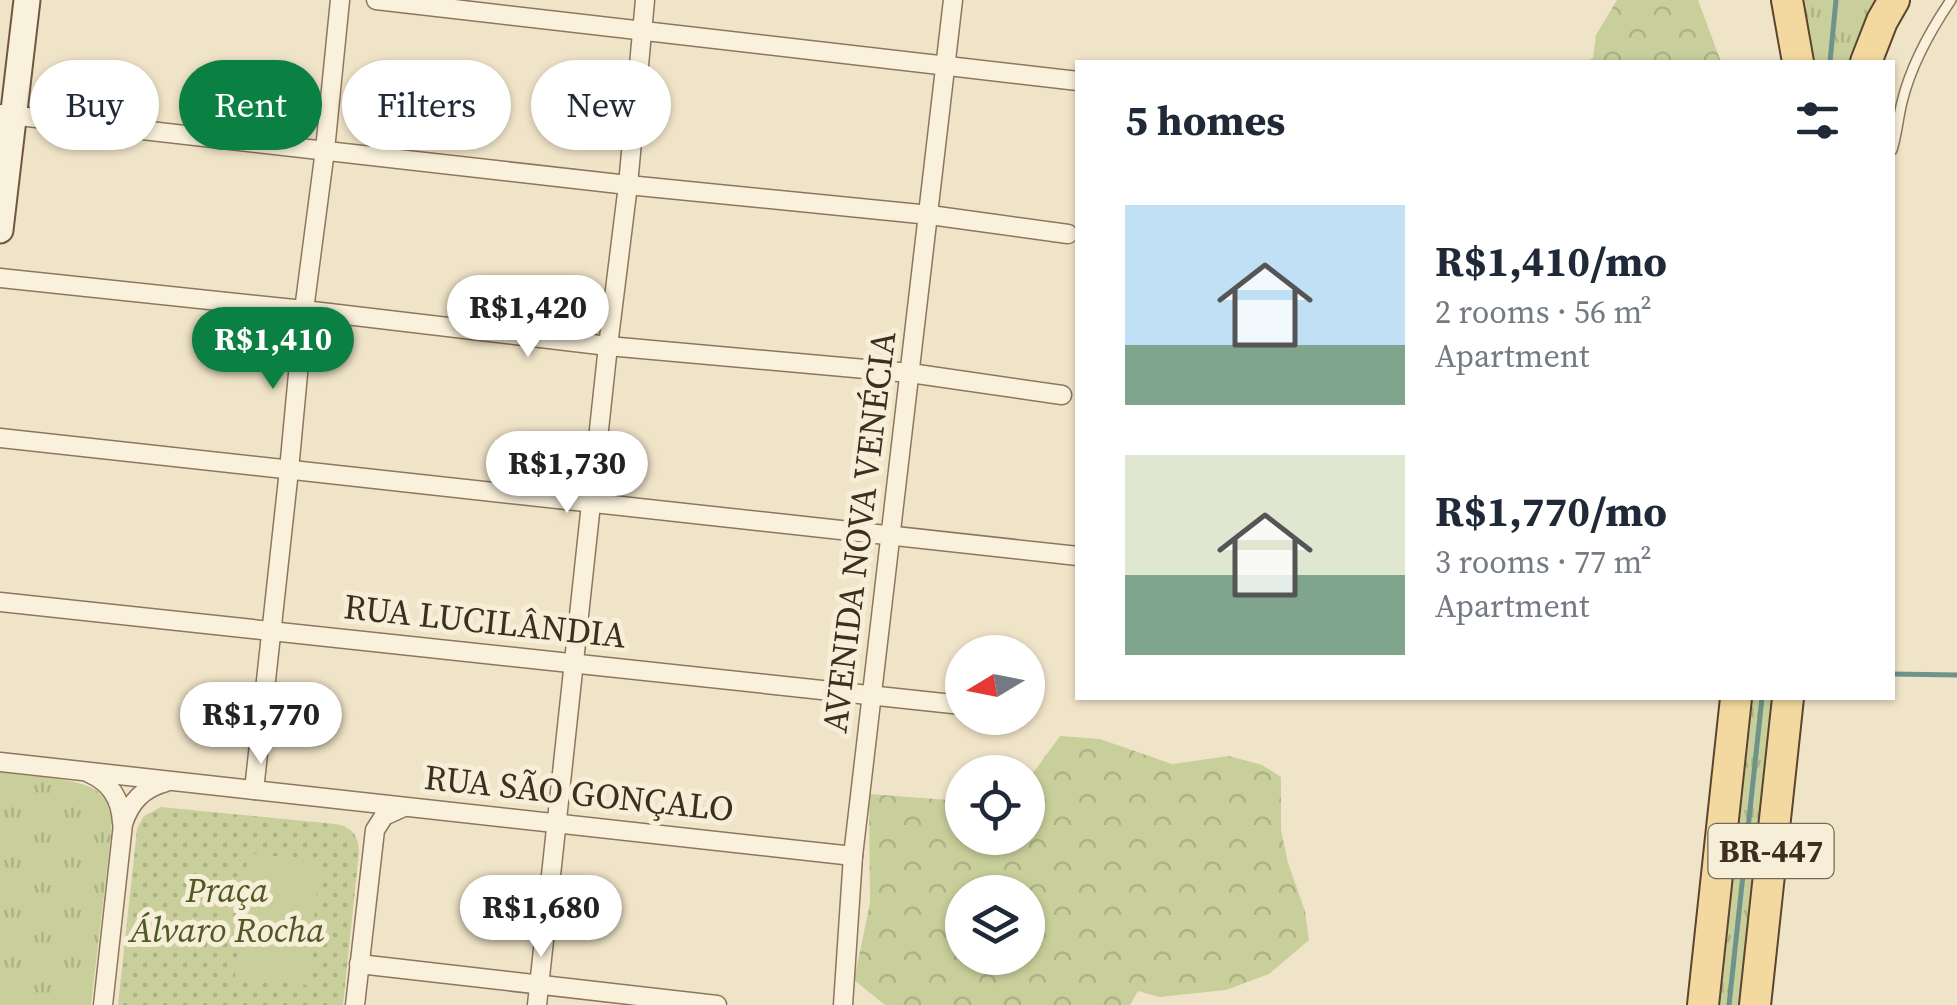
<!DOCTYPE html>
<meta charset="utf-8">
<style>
:root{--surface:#fff;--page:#f6f6f7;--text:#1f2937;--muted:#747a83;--accent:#0b8043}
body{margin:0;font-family:"Source Serif 4",serif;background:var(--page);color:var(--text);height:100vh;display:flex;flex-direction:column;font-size:38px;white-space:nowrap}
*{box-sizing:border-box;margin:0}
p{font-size:32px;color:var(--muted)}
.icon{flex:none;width:55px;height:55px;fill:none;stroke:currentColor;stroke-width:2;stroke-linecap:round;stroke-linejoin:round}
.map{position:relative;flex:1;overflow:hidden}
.drawer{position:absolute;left:1075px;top:60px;width:820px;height:640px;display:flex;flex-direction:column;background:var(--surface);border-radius:0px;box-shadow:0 2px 8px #0004}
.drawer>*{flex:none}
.hud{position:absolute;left:30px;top:60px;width:895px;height:90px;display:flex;gap:20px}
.needle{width:65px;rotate:260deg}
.fabs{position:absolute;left:945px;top:635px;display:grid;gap:20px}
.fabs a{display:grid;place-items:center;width:100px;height:100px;border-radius:50%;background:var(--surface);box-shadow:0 2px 8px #0004;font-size:50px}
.price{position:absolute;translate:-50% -85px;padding:0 22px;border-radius:35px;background:#fff;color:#222;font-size:32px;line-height:65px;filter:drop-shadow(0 2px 5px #0008)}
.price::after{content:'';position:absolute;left:50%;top:60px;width:30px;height:22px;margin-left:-15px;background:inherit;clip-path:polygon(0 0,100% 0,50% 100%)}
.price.current{background:var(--accent);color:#fff}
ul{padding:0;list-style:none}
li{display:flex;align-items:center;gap:30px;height:250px;padding:0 50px}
li span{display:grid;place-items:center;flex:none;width:280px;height:200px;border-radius:0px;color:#555}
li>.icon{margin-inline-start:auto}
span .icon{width:120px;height:120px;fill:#fffc;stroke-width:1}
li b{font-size:42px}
h2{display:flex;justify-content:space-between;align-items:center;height:120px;padding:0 50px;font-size:42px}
.tag{padding:0 35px;border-radius:45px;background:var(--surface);box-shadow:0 2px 8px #0004;font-size:35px;line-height:90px}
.tag.current{background:var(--accent);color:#fff}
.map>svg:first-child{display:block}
.grass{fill:url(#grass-tufts)}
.forest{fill:url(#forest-crowns);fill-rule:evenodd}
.park{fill:url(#park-dots)}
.garden{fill:#c9cf9b}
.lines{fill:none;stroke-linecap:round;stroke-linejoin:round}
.stream{stroke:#6f938a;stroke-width:5}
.lane-casing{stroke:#8d765c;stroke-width:12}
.street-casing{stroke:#8d765c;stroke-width:21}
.secondary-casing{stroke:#6f573f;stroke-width:29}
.primary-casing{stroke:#5b4430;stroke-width:34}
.lane{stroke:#faf1dc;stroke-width:9}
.street{stroke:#faf1dc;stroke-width:18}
.secondary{stroke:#faf1dc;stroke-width:25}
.primary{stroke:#f3d9a0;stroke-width:30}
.labels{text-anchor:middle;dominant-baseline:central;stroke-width:10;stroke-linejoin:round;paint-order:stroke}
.shield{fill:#f7eed8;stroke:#756857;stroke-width:2.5}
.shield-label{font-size:32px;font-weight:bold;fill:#3d2e20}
.street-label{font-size:35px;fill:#3d2e20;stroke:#f7eed8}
.park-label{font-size:35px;font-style:italic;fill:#4d5a26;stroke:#f7eed8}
</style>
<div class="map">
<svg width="1957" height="1005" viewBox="0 0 1957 1005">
<defs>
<pattern id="grass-tufts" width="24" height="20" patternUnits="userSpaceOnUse" patternTransform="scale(2.5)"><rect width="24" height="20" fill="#c9cf9b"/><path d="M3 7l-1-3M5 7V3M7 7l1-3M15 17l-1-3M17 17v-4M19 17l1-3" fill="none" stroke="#aeb285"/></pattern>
<pattern id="forest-crowns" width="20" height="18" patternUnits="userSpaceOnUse" patternTransform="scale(2.5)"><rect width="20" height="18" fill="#c9cf9b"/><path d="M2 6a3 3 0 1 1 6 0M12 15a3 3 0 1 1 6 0" fill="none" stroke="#aeb285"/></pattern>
<pattern id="park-dots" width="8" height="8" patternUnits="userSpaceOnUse" patternTransform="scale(2.5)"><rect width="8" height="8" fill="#c9cf9b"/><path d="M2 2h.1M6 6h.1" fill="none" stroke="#aeb285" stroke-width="1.8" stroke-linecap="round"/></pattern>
</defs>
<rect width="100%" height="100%" fill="#f0e4c8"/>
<g class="grass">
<polygon points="1800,0 1879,0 1853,62 1810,62"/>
<polygon points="1747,698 1777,698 1744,1005 1714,1005"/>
<path d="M0 771C19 774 38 777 58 779 95 785 115 792 111 835L91 1005H0Z"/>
</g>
<g class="forest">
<polygon points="1617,0 1698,0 1721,62 1585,62 1593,58 1596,35"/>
<path d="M1060 736 1100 739 1172 764 1229 756 1262 765 1281 777V830L1288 863 1305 911 1309 940 1269 974 1226 990 1159 997 1138 991 1130 1005H885L854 980 870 903 869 794 962 801V838H1028V780ZM962 892H1028V958H962Z"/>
</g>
<path class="park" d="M161 807 335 824C351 826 359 836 359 852L343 1005H118L137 829 144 816Z"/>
<polygon class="garden" points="248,853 320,861 307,985 235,978"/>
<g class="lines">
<g class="stream">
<polyline points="1830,62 1836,0"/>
<polyline points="1892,674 1957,675"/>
<polyline points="1729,1005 1762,698"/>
</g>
<defs>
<path id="lane" d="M1892 150C1897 134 1898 118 1902 102 1911 65 1930 31 1951 0"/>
<g id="street">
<polyline points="376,0 1078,81"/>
<polyline points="0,114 628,185 930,215 1068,234"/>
<polyline points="0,278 304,310 608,346 910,373 1062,395"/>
<polyline points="0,438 1078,556"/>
<polyline points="0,602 962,705"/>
<polyline points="0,762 853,856"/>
<path d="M89 773C111 783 121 799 122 823"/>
<polyline points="254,790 289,470 304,310 325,150 340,0"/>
<polyline points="359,964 717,1005"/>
<path d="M103 1005 123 824C130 802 143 788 166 782"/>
<polyline points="355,1005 375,830 384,816 404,807"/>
<polyline points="537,1005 608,346 628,185 645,0"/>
<polyline points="843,1005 853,856 953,0"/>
</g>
<polyline id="secondary" points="0,230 27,0"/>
<g id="primary">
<polyline points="1787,0 1798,62"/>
<polyline points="1866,62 1882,21 1894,0"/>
<polyline points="1703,1005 1736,698"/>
<polyline points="1755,1005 1788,698"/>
</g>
</defs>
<use href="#lane" class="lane-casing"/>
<use href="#street" class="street-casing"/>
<use href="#secondary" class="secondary-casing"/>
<use href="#primary" class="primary-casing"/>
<use href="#lane" class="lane"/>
<use href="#street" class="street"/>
<use href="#secondary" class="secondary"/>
<use href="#primary" class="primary"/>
</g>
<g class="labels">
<rect class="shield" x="1708.5" y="824" width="125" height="54" rx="8"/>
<g class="shield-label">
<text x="1771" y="851">BR-447</text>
</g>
<g class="street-label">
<text transform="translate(859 532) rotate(-83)">AVENIDA NOVA VENÉCIA</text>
<text transform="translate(485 621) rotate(6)">RUA LUCILÂNDIA</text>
<text transform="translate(579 793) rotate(6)">RUA SÃO GONÇALO</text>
</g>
<g class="park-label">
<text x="227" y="890">Praça<tspan x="227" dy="40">Álvaro Rocha</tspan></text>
</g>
</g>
</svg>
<div class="fabs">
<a><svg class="needle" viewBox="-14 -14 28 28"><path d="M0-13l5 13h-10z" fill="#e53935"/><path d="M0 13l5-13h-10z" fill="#747a83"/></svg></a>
<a><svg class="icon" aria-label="locate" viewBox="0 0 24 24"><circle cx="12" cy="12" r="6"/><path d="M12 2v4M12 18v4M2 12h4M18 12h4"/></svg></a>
<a><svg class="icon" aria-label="layers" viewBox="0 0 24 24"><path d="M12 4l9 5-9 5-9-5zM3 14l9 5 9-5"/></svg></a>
</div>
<b class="price" style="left:528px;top:360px">R$1,420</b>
<b class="price current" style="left:273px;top:392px">R$1,410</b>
<b class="price" style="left:567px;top:516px">R$1,730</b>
<b class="price" style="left:261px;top:767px">R$1,770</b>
<b class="price" style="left:541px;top:960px">R$1,680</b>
<div class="hud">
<a class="tag">Buy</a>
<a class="tag current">Rent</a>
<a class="tag">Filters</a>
<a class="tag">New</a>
</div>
<section class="drawer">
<h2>5 homes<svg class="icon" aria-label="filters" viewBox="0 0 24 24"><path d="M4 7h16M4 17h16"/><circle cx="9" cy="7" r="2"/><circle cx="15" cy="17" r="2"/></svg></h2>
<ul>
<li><span style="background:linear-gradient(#bfe0f5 70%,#7fa58c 0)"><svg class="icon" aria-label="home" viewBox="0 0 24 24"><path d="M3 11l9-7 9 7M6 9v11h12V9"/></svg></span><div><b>R$1,410/mo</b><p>2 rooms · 56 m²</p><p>Apartment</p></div></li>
<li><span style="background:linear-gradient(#dfe7d0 60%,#7fa58c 0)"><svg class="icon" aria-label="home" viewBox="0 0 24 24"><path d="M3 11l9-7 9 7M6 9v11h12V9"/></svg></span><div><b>R$1,770/mo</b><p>3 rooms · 77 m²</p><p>Apartment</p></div></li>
</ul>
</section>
</div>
